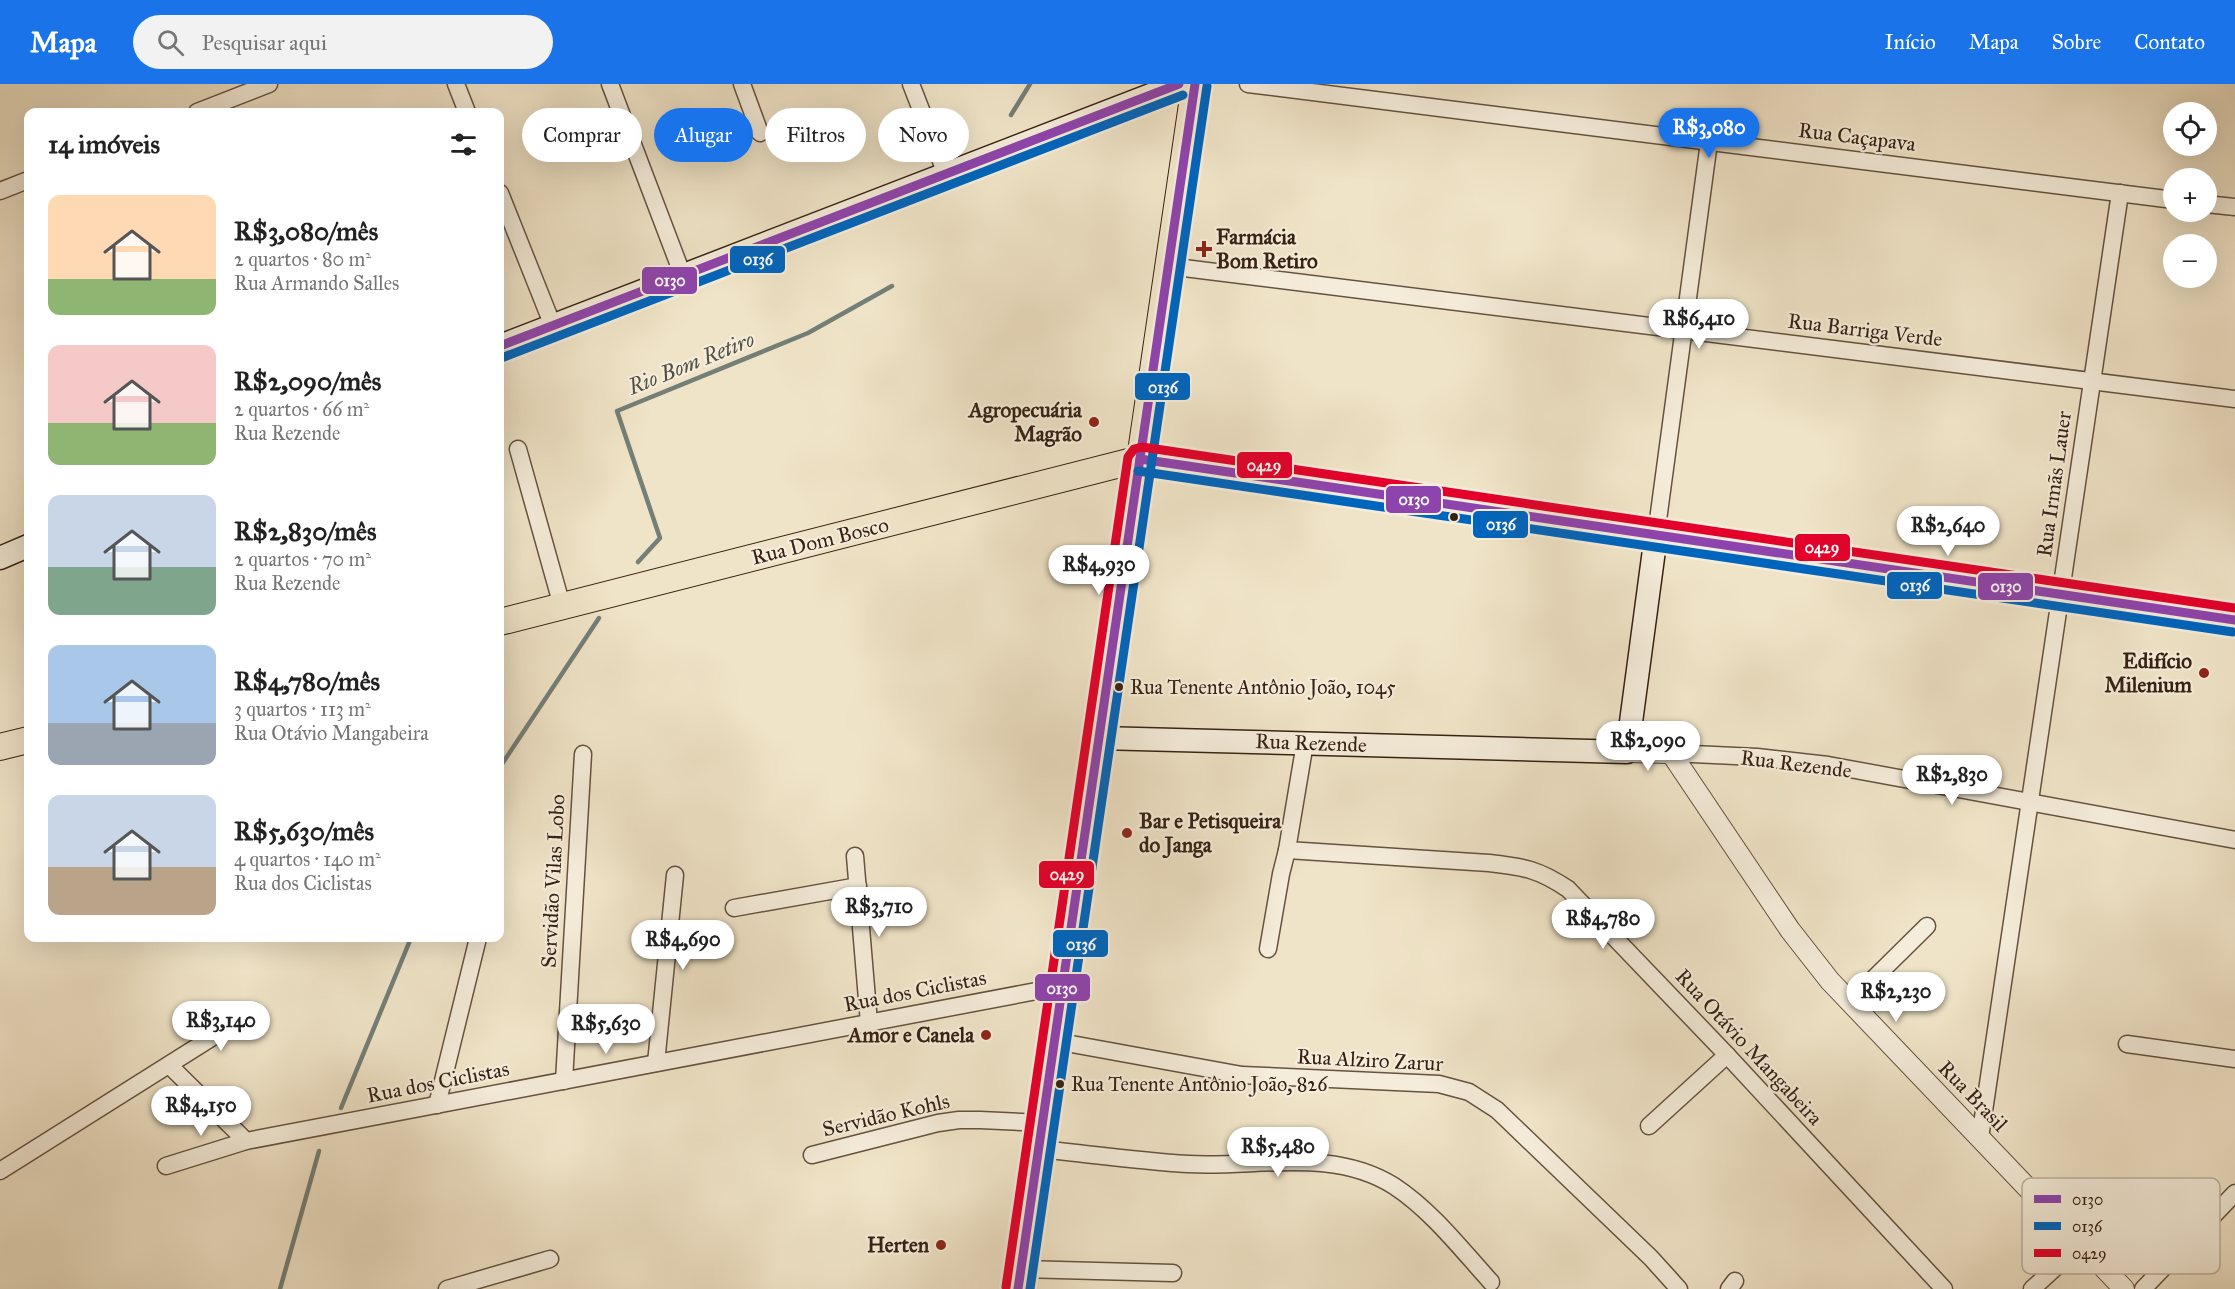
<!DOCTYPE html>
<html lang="pt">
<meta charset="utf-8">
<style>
:root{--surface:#fff;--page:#f2f2f2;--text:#222;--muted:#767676;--accent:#1a73e8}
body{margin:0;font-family:"IM FELL Great Primer",serif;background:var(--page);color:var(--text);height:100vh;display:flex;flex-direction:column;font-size:22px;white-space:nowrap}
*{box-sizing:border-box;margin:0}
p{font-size:20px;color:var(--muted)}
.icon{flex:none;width:33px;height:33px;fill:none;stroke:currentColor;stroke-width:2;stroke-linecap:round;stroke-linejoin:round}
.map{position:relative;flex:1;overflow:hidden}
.details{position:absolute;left:24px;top:24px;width:480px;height:834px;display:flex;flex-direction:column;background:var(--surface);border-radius:12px;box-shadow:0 6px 24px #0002}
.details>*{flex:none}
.guide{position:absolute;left:522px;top:24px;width:570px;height:54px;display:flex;gap:12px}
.controls{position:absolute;left:2163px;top:18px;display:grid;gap:12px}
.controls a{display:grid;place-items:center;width:54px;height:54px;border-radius:50%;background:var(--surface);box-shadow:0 6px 24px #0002;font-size:30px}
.price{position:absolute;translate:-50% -51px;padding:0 14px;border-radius:21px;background:#fff;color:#222;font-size:20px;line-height:39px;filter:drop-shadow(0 2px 3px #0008)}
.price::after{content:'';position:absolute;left:50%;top:36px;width:18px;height:14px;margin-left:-9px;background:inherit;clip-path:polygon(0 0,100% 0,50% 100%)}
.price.current{background:var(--accent);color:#fff}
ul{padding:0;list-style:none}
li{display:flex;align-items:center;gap:18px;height:150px;padding:0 24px}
li span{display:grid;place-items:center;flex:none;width:168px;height:120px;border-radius:12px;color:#555}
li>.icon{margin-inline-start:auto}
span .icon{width:72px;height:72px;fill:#fffc;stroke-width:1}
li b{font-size:26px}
h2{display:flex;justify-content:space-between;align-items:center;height:72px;padding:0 24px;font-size:26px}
.pill{padding:0 21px;border-radius:27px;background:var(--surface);box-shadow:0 6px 24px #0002;font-size:21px;line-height:54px}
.pill.current{background:var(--accent);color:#fff}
header{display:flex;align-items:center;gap:36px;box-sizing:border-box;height:84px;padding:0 30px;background:var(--accent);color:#fff}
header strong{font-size:28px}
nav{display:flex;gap:33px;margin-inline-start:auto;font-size:21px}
.search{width:420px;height:54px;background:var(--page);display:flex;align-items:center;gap:15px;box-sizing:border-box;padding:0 21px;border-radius:33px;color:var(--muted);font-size:22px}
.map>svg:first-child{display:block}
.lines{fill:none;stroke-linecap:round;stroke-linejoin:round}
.stream{stroke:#737f77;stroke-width:4.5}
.minor-casing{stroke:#655240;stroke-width:19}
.tertiary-casing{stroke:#655240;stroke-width:22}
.secondary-casing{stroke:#372113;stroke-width:25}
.primary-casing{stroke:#372113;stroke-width:28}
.minor{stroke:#f5eddb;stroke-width:16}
.tertiary{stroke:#f5eddb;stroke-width:20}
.secondary{stroke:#f5eddb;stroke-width:22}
.primary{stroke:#f0e4c8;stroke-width:26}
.bus-1-casing{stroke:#f5eddb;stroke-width:14}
.bus-2-casing{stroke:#f5eddb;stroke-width:14}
.bus-3-casing{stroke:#f5eddb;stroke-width:14}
.bus-1{stroke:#8e44ad;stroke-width:9}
.bus-2{stroke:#0065bd;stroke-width:9}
.bus-3{stroke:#e4002b;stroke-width:9}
.poi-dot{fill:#8f2418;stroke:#f5eddb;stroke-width:2}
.bus-dot{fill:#372113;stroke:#f5eddb;stroke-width:2}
.labels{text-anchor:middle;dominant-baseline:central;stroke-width:4.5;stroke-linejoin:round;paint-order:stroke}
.bus-label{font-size:20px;fill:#372113;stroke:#f5eddb;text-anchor:start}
.street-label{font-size:21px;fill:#372113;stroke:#f5eddb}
.poi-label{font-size:21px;font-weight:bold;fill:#372113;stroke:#f5eddb;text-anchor:end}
.water-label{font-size:22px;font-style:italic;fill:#555045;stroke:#f5eddb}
.key{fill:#f5eddb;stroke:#bcb09f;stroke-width:1.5}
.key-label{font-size:16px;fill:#372113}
.line-badge{stroke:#f5eddb;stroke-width:2}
.badge-label{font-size:16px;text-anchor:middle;font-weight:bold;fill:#fff}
</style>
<header>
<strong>Mapa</strong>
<div class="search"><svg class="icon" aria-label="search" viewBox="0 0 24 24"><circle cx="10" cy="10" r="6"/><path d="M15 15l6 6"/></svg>Pesquisar aqui</div>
<nav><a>Início</a><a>Mapa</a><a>Sobre</a><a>Contato</a></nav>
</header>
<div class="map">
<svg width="2235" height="1205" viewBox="0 0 2235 1205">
<rect width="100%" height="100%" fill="#f0e4c8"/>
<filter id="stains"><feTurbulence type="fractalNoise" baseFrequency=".00333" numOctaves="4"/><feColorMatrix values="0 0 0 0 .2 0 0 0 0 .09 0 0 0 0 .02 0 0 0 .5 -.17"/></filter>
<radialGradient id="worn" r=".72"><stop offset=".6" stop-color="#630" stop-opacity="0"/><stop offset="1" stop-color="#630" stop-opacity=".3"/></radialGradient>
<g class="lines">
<g class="stream">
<polyline points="1011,31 1030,0"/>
<polyline points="638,478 660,454 617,327 808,249 892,202"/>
<polyline points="500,683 599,534"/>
<polyline points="341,1024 411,854"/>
<polyline points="280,1205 319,1067"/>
</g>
<defs>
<g id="minor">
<polyline points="456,0 467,28"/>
<polyline points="610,0 683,192"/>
<polyline points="742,0 760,49"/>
<polyline points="911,0 946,90"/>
<polyline points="1248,0 2174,116"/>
<polyline points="197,28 269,0"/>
<polyline points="0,107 28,96"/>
<polyline points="500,109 553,242"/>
<polyline points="2206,120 2235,123"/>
<polyline points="1168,182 2235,315"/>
<polyline points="518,365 562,522"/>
<polyline points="1656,451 1709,58"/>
<path d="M1305 659 1287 766 1489 779C1524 783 1538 785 1568 805L1727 971 1944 1205"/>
<polyline points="1671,669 1757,673 1828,681 2235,756"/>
<polyline points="855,772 869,939"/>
<polyline points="734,824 858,802"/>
<polyline points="1268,865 1281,790 1287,766"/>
<polyline points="1850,918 1927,842"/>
<polyline points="1055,957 1242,991 1439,1000 1469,1008 1497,1026 1651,1174 1679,1205"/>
<polyline points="2127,960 2235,975"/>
<polyline points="656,979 675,791"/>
<polyline points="169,981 246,1057 1063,902"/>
<polyline points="564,997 583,670"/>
<polyline points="437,1021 478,854"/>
<polyline points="1649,1042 1727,971"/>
<polyline points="1980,1054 2120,109"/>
<path d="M1039 1065C1088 1070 1139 1077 1188 1080 1257 1084 1332 1063 1394 1102 1432 1127 1461 1165 1491 1198"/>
<polyline points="812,1071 938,1039 959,1036 980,1036 1042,1039"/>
<polyline points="166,1082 246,1057"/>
<polyline points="0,1087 254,927"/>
<polyline points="1021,1185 1173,1189"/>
<polyline points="447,1205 550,1175"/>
<polyline points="1729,1205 1735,1197"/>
<polyline points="2032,1205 2081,1160"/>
<polyline points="2143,1205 2235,1109"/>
</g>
<polyline id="tertiary" points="1627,668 1671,669 1790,846 1830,897 2124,1205"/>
<g id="secondary">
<polyline points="500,262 1179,0"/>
<polyline points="0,474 28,462"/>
<polyline points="1099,654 1627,668 1656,451"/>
<polyline points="1018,1205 1140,375 2235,536"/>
</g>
<g id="primary">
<polyline points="500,538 1140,375 1195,0"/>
<polyline points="0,663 28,656"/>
</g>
</defs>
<use href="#minor" class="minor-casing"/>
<use href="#tertiary" class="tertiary-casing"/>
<use href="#secondary" class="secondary-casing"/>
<use href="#primary" class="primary-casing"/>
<use href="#minor" class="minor"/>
<use href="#tertiary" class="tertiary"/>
<use href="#secondary" class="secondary"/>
<use href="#primary" class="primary"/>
<defs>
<g id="bus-1">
<polyline points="500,262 1179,0"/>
<polyline points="1140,375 2235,536"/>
<polyline points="1018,1205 1195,0"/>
</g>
<g id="bus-2">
<polyline points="504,273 1183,11"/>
<polyline points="1138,387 2233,548"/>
<polyline points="1030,1205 1207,2"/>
</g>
<polyline id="bus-3" points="1006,1203 1128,373 1134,365 1142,363 2235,524"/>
</defs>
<use href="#bus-1" class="bus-1-casing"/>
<use href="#bus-2" class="bus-2-casing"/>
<use href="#bus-3" class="bus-3-casing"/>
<use href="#bus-1" class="bus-1"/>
<use href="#bus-2" class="bus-2"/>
<use href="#bus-3" class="bus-3"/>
</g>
<g class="poi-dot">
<path d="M1201 156h6v6h6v6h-6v6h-6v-6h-6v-6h6z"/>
<circle cx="1094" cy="338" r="6"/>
<circle cx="2204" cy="589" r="6"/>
<circle cx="1127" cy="749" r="6"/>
<circle cx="986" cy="951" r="6"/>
<circle cx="941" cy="1161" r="6"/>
</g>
<g class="bus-dot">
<circle cx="1454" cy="433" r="5"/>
<circle cx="1119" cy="603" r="5"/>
<circle cx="1060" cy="1000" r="5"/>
</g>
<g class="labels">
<g class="bus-label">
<text x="1130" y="603">Rua Tenente Antônio João, 1045</text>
<text x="1071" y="1000">Rua Tenente Antônio João, 826</text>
</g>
<g class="street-label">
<text transform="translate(1857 53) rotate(7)">Rua Caçapava</text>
<text transform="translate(1865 246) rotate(7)">Rua Barriga Verde</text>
<text transform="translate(2054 400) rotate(-82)">Rua Irmãs Lauer</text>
<text transform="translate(820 457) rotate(-14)">Rua Dom Bosco</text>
<text transform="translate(1311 659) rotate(2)">Rua Rezende</text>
<text transform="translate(1796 680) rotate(7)">Rua Rezende</text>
<text transform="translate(553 797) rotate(-87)">Servidão Vilas Lobo</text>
<text transform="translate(915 907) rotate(-11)">Rua dos Ciclistas</text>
<text transform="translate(1749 963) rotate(47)">Rua Otávio Mangabeira</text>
<text transform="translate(1370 976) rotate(3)">Rua Alziro Zarur</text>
<text transform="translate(438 998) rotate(-11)">Rua dos Ciclistas</text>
<text transform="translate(1973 1012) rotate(46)">Rua Brasil</text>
<text transform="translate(886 1031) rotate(-13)">Servidão Kohls</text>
</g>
<g class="poi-label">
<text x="1216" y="153" text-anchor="start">Farmácia<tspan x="1216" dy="24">Bom Retiro</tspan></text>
<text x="1082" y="326">Agropecuária<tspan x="1082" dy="24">Magrão</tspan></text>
<text x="2192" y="577">Edifício<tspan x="2192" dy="24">Milenium</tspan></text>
<text x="1139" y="737" text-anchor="start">Bar e Petisqueira<tspan x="1139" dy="24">do Janga</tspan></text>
<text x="974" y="951">Amor e Canela</text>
<text x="929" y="1161">Herten</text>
</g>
<g class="water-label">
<text transform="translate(691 279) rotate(-22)">Rio Bom Retiro</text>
</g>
</g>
<rect x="2022" y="1094" width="198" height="96" rx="9" class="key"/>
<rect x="2034" y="1111" width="27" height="8" fill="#8e44ad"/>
<rect x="2034" y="1138" width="27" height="8" fill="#0065bd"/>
<rect x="2034" y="1165" width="27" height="8" fill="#e4002b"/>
<g class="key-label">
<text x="2072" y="1121">0130</text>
<text x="2072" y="1148">0136</text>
<text x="2072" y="1175">0429</text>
</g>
<g class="line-badge">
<rect x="729" y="161" width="57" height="29" rx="6" fill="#0065bd"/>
<rect x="641" y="182" width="57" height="29" rx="6" fill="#8e44ad"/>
<rect x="1134" y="288" width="57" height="29" rx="6" fill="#0065bd"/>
<rect x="1236" y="367" width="57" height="28" rx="6" fill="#e4002b"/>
<rect x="1385" y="401" width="57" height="29" rx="6" fill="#8e44ad"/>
<rect x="1472" y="426" width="57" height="29" rx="6" fill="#0065bd"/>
<rect x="1794" y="449" width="57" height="29" rx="6" fill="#e4002b"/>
<rect x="1886" y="487" width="57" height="29" rx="6" fill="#0065bd"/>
<rect x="1977" y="488" width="57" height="29" rx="6" fill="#8e44ad"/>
<rect x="1038" y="776" width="57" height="29" rx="6" fill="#e4002b"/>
<rect x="1052" y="845" width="57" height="29" rx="6" fill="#0065bd"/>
<rect x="1034" y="889" width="57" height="29" rx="6" fill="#8e44ad"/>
</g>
<g class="badge-label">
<text x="758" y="181">0136</text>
<text x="670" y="202">0130</text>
<text x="1163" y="309">0136</text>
<text x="1264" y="387">0429</text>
<text x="1414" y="421">0130</text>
<text x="1501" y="446">0136</text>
<text x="1822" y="469">0429</text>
<text x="1915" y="507">0136</text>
<text x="2006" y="508">0130</text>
<text x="1067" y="796">0429</text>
<text x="1081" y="866">0136</text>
<text x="1062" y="910">0130</text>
</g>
<rect width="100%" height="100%" filter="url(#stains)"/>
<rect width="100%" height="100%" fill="url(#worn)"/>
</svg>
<div class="controls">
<a><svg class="icon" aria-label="locate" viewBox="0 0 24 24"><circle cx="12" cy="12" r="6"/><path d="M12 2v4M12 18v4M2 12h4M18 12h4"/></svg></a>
<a>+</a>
<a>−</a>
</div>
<b class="price current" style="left:1709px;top:75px">R$3,080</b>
<b class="price" style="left:1699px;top:266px">R$6,410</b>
<b class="price" style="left:1948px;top:473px">R$2,640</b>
<b class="price" style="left:1099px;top:512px">R$4,930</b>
<b class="price" style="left:1648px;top:688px">R$2,090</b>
<b class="price" style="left:1952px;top:722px">R$2,830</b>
<b class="price" style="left:879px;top:854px">R$3,710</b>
<b class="price" style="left:1603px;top:866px">R$4,780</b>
<b class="price" style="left:683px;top:887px">R$4,690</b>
<b class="price" style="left:1896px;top:939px">R$2,230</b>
<b class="price" style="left:221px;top:968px">R$3,140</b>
<b class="price" style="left:606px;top:971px">R$5,630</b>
<b class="price" style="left:201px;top:1053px">R$4,150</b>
<b class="price" style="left:1278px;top:1094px">R$5,480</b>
<div class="guide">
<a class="pill">Comprar</a>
<a class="pill current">Alugar</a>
<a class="pill">Filtros</a>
<a class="pill">Novo</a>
</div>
<section class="details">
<h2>14 imóveis<svg class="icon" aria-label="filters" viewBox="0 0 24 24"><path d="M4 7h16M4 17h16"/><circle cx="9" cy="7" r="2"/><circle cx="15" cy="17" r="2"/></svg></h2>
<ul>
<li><span style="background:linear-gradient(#ffd9b3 70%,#8fb573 0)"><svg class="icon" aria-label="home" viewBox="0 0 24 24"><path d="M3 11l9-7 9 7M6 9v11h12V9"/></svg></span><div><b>R$3,080/mês</b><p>2 quartos · 80 m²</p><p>Rua Armando Salles</p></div></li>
<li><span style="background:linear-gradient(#f6c9c9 65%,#8fb573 0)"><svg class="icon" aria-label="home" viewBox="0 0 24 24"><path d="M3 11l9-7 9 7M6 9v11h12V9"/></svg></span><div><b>R$2,090/mês</b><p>2 quartos · 66 m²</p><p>Rua Rezende</p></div></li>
<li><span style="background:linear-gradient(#c9d6e8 60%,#7fa58c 0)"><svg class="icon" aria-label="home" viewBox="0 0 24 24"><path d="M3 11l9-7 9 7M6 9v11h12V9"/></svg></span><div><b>R$2,830/mês</b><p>2 quartos · 70 m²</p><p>Rua Rezende</p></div></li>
<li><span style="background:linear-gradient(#a9c7e8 65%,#9aa5b1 0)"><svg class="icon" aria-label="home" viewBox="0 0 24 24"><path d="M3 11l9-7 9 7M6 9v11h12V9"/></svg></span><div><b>R$4,780/mês</b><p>3 quartos · 113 m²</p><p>Rua Otávio Mangabeira</p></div></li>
<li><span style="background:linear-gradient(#c9d6e8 60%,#b9a48a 0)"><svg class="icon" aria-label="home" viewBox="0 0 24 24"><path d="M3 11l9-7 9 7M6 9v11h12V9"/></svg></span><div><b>R$5,630/mês</b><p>4 quartos · 140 m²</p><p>Rua dos Ciclistas</p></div></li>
</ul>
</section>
</div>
